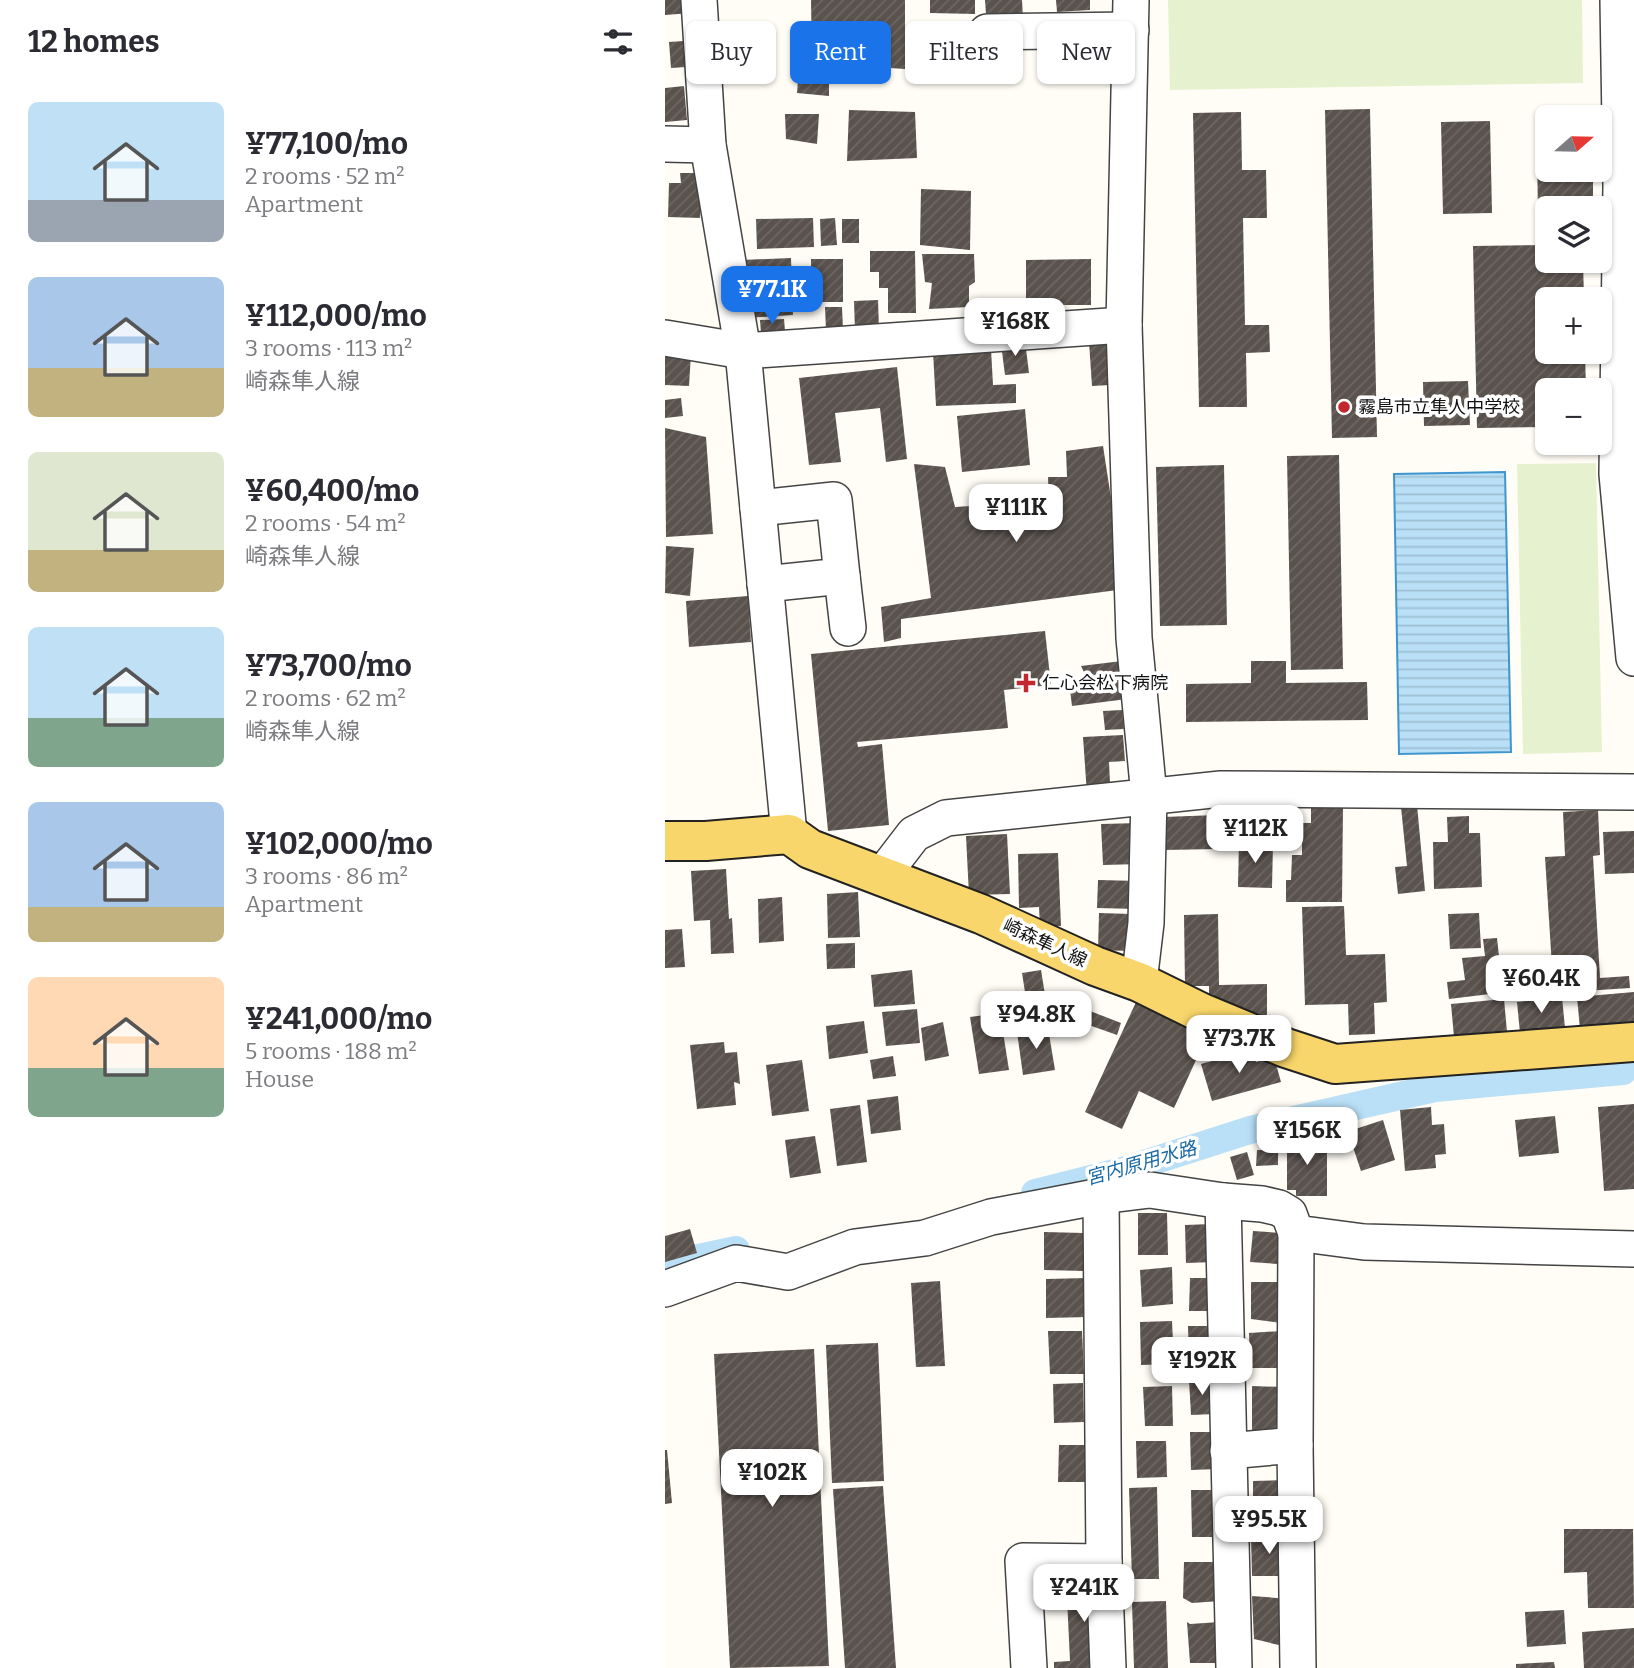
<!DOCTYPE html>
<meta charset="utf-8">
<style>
:root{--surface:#fff;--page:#f2f2f3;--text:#2b2b33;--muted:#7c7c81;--accent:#1a73e8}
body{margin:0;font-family:Bitter,"Noto Sans JP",serif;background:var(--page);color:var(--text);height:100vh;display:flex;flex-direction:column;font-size:26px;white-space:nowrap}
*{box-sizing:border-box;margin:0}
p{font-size:23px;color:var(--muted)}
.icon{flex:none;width:38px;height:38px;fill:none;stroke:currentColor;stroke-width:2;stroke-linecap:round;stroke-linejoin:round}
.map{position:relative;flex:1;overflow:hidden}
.panel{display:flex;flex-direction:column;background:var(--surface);width:665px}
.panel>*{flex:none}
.top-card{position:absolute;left:21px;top:21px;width:665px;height:63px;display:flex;gap:14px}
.needle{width:46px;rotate:70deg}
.fabs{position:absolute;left:870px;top:105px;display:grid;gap:14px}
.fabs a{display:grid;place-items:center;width:77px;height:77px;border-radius:10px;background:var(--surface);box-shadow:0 2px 5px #0004;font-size:35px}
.price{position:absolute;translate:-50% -60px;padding:0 16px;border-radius:14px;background:#fff;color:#222;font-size:23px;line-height:46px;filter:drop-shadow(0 2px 4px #0008)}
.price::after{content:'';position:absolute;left:50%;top:42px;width:21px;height:16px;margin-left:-10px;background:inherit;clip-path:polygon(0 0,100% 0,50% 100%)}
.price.current{background:var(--accent);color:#fff}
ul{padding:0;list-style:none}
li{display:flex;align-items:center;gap:21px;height:175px;padding:0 28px}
li span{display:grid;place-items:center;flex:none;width:196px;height:140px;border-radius:10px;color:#555}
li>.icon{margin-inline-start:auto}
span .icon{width:84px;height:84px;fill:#fffc;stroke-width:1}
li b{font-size:30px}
h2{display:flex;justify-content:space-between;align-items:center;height:84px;padding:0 28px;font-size:30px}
.chip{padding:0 24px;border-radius:10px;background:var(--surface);box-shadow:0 2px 5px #0004;font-size:24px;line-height:63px}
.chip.current{background:var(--accent);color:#fff}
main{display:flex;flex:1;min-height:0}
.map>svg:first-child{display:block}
.pitch{fill:#e6f2cf}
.water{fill:url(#water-rules);stroke:#3f96cf;stroke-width:2}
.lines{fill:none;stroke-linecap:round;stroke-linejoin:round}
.canal{stroke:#b9e0f7;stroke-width:28}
.building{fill:url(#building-hatch)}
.minor-casing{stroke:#444;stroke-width:38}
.major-casing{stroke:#222;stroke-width:42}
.minor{stroke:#fff;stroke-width:35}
.major{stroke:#f9d66b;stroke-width:38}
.poi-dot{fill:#c4262e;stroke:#fff;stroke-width:2.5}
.labels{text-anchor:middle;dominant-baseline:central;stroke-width:7;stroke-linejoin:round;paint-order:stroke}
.poi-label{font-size:18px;fill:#111;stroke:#fff;text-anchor:start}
.street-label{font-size:18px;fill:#111;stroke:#fff}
.water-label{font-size:19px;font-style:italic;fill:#1768a6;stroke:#fff}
</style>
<main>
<section class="panel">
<h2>12 homes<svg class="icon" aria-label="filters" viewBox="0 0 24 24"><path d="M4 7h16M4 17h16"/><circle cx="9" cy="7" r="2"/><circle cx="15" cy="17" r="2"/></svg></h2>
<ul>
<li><span style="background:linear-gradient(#bfe0f5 70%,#9aa5b1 0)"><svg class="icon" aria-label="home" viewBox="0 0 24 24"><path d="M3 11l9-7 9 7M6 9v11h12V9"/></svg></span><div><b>¥77,100/mo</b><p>2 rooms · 52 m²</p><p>Apartment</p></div></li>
<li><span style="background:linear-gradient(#a9c7e8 65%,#c2b280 0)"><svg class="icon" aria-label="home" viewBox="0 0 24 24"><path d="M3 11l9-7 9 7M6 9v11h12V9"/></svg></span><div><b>¥112,000/mo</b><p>3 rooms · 113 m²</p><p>崎森隼人線</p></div></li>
<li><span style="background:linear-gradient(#dfe7d0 70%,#c2b280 0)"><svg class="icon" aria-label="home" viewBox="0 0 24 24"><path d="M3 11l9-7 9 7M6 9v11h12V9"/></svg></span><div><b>¥60,400/mo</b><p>2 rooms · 54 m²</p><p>崎森隼人線</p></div></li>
<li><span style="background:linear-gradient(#bfe0f5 65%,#7fa58c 0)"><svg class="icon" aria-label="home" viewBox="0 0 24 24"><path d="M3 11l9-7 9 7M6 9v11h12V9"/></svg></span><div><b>¥73,700/mo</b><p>2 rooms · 62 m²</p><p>崎森隼人線</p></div></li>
<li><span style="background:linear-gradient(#a9c7e8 75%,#c2b280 0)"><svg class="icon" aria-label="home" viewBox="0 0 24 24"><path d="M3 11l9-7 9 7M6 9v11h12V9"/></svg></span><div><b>¥102,000/mo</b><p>3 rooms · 86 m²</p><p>Apartment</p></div></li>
<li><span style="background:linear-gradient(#ffd9b3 65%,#7fa58c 0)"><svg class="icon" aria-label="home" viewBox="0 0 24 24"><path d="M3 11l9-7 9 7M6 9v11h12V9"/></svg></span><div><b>¥241,000/mo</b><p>5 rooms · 188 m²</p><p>House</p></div></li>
</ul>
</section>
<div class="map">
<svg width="969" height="1668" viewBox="0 0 969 1668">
<defs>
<pattern id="water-rules" width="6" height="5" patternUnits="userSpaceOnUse" patternTransform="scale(1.75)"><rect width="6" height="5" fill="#b9e0f7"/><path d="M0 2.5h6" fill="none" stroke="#9ebfd3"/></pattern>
<pattern id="building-hatch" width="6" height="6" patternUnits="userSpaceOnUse" patternTransform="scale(1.75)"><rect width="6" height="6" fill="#5a524d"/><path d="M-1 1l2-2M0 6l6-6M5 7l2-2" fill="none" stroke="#6d6662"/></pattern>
</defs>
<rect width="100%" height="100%" fill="#fffdf5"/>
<g class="pitch">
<polygon points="503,0 917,0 918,83 505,90"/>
<polygon points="931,463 937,752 858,754 852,464"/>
</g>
<polygon class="water" points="840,472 846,752 734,754 729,474"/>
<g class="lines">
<g class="canal">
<polyline points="370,1193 457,1171 585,1130 770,1088 958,1071"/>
<polyline points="0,1268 24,1260 71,1250"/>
</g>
</g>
<g class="building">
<polygon points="0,0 25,0 26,13 0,15"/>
<polygon points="146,0 240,0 240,69 147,63"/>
<polygon points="265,0 310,0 310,14 265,13"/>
<polygon points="320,0 357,0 358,19 321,14"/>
<polygon points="391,0 425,0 425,10 392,12"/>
<polygon points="19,41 21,67 6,68 4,42"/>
<polygon points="134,68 164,71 164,96 132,93"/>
<polygon points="19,86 22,120 0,122 0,88"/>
<polygon points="705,109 712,437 667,438 660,110"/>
<polygon points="184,110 250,112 252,158 182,161"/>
<polygon points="576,112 577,170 601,170 602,218 578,218 580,325 604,325 605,352 581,353 582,407 534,407 528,113"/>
<polygon points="120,114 154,114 152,144 121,139"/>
<polygon points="825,121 827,213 778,214 776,122"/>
<polygon points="872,150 882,150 882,170 928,170 928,208 882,208 882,216 873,216"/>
<polygon points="15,173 36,173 35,218 3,217 4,183 16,183"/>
<polygon points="256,189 306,191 305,250 255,245"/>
<polygon points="148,218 149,247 92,249 91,219"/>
<polygon points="170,218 172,245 156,246 155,219"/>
<rect x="177" y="219" width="17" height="24"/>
<polygon points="882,245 882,261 918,261 919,299 882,299 882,352 920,352 921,390 882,390 882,427 812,428 808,246"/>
<polygon points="205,251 250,251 251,313 223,313 223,288 214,288 214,272 205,272"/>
<polygon points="257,254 309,254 310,282 304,286 304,307 264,309 267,283 260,282"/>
<polygon points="126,258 128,315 80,318 77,260"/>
<rect x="146" y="259" width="32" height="43"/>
<polygon points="426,259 426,305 361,305 361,260"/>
<polygon points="213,300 214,330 190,330 189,301"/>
<polygon points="160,307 177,307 178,330 161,331"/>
<polygon points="119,319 120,331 96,333 95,320"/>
<polygon points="360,341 364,373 340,375 336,344"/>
<polygon points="442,341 445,385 427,386 424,342"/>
<polygon points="326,349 328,385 351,384 351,403 271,406 268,352"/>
<polygon points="0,353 26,354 24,386 0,385"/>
<polygon points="232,367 242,459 221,462 215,408 170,413 176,462 144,465 134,378"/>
<polygon points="803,381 805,425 759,426 758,382"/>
<polygon points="16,398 18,416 0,418 0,400"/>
<polygon points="360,409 365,465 297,472 292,416"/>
<polygon points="0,428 41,437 48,534 1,537"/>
<polygon points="438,446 460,589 236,619 236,638 219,642 216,607 266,598 249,464 280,467 290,507 384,501 383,477 402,477 401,451"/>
<polygon points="674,455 678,669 626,670 622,456"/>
<polygon points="559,465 562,625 495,626 491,467"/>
<polygon points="1,546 29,548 25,596 0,593"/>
<polygon points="83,596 86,642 24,647 21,601"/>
<polygon points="380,631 386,685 339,690 343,728 192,742 193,747 217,744 224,825 163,831 146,654"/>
<polygon points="457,661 462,699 407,706 404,682 423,680 416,666"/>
<polygon points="586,661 621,661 621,683 702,682 703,720 521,722 521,684 586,683"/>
<polygon points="457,710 459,729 440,730 438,711"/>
<polygon points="458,735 460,761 444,762 445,783 422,794 418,737"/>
<polygon points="752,805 760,891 733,894 730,867 742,866 736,807"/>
<polygon points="646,806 678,806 677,902 621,902 621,880 626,880 627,855 637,855 637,823 646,823"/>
<polygon points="933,810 935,855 928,856 935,978 964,976 965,988 919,991 918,972 888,973 889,995 869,995 868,975 887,967 880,857 900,856 898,812"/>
<polygon points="552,815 553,849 499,850 498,817"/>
<polygon points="804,816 804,833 815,833 817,887 769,889 768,842 783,842 782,817"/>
<polygon points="475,823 476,864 438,865 436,824"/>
<polygon points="969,831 969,873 940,874 938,832"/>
<polygon points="342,834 345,894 304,895 301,836"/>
<polygon points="574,841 608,843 607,888 573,887"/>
<polygon points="393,853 396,926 375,927 374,907 354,908 353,854"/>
<polygon points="61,869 64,919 67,918 69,953 46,954 45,920 29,921 26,871"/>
<polygon points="433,880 474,881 473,909 432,908"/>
<polygon points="193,892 195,937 163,938 162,894"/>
<polygon points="117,897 119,941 94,943 93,899"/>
<polygon points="679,906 681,955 720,954 722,1002 709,1003 710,1034 684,1035 683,1004 640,1005 637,907"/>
<polygon points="434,913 466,914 465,951 433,950"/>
<polygon points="814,913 816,948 785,949 783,914"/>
<polygon points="553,914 554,985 602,984 602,1027 549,1007 549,995 544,994 544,986 520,986 519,915"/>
<polygon points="17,929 20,967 0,968 0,930"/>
<polygon points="832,938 837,984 824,985 825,994 784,999 782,982 800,980 797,958 820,956 818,939"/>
<polygon points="190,943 190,968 162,969 161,944"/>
<polygon points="247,970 250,1004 209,1007 206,975"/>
<polygon points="376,970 381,1001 362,1005 357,973"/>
<polygon points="969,992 969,1024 915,1029 912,997"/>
<polygon points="897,997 900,1028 855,1033 852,1002"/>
<polygon points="839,999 843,1043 789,1037 786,1004"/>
<polygon points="472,1000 543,1034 509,1108 474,1091 457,1129 420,1112"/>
<polygon points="252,1009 255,1043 221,1046 217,1012"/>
<polygon points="425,1011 456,1023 452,1035 421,1024"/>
<polygon points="335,1013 344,1070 314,1074 305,1017"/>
<polygon points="199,1021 203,1053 164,1059 161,1026"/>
<polygon points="278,1022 284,1056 260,1061 256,1028"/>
<polygon points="383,1028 390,1070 358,1075 352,1032"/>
<polygon points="59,1042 60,1053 72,1052 75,1084 69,1082 71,1105 32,1109 25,1045"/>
<polygon points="587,1050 591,1062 609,1057 616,1082 547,1101 536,1064"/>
<polygon points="228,1056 231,1076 208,1079 205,1060"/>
<polygon points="137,1060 144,1111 107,1116 101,1065"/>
<polygon points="233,1096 236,1130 206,1134 202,1100"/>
<polygon points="969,1104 969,1189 939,1191 933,1107"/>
<polygon points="195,1105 202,1162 172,1166 165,1109"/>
<polygon points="766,1107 767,1125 779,1124 781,1154 770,1155 771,1168 740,1171 735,1110"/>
<polygon points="890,1116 894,1153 854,1157 850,1120"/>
<polygon points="718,1120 730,1160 696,1171 688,1147 677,1150 672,1135"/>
<polygon points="150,1136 156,1173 125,1178 120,1140"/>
<polygon points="622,1139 662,1139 662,1196 631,1196 631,1190 622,1190"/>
<polygon points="592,1150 613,1150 613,1165 591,1166"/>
<polygon points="582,1152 589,1175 572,1180 565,1157"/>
<polygon points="473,1213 502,1213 503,1255 473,1255"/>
<polygon points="547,1224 549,1262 521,1263 520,1225"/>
<polygon points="25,1229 32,1253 0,1262 0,1236"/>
<polygon points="588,1231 616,1233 613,1264 585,1262"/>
<polygon points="379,1232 419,1233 419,1271 379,1270"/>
<polygon points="507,1267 508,1304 477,1307 475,1270"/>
<polygon points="422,1278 423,1317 381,1318 381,1279"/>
<polygon points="525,1278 550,1278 550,1311 524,1311"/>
<polygon points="275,1281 280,1366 251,1367 246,1283"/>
<polygon points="586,1282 617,1282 617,1323 586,1319"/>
<polygon points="507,1321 509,1364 476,1365 475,1322"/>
<polygon points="523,1326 550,1326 550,1361 524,1362"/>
<polygon points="383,1331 417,1331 419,1374 385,1374"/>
<polygon points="617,1331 616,1368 585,1368 584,1333"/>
<polygon points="213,1343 219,1481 167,1483 161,1345"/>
<polygon points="149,1349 164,1666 65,1668 49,1354"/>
<polygon points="549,1379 550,1414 526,1415 524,1380"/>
<polygon points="418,1383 419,1422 389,1423 388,1384"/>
<polygon points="507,1386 508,1426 480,1426 478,1387"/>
<polygon points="587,1386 618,1387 619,1437 587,1438"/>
<polygon points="525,1432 551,1432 552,1469 526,1470"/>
<polygon points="471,1441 501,1441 502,1477 472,1478"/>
<polygon points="394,1445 422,1445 422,1482 393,1482"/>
<polygon points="0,1450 2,1450 7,1503 0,1504"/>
<polygon points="619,1480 621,1515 588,1517 588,1481"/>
<polygon points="218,1486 231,1668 180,1668 168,1489"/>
<polygon points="492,1487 494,1579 467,1579 464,1488"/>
<polygon points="526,1490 554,1490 554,1537 527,1537"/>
<polygon points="899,1529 968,1529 969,1608 923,1608 922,1572 899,1573"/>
<polygon points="586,1537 621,1537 622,1576 587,1576"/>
<polygon points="519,1562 553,1562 555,1601 527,1603 518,1598"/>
<polygon points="433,1576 438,1668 389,1668 389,1662 405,1661 401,1577"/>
<polygon points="587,1596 624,1599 622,1647 589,1639"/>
<polygon points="501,1601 503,1668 469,1668 467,1602"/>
<polygon points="899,1610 901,1644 862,1647 860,1612"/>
<polygon points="522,1622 525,1624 555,1622 557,1663 525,1663"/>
<polygon points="969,1628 969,1668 919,1668 917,1632"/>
<polygon points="889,1662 890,1668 851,1668 851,1664"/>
</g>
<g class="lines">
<defs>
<g id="minor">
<polyline points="34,0 43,145 78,351 124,834"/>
<polyline points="466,0 459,325 469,638 484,796 481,923 474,982"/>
<polyline points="953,0 956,186 952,474 969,658"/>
<polyline points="322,32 466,30"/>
<polyline points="0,144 43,145"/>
<polyline points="0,338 78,351 459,325"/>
<polyline points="93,508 169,500 177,576 100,584"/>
<polyline points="177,576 183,628"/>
<polyline points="216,877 249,834 281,818 556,789 969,792"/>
<polyline points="558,1201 569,1668"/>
<polyline points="631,1233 630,1445 633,1668"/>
<polyline points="0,1289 71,1263 123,1272 190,1247 260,1238 326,1217 436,1196 485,1190 558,1201 597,1204 614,1208 624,1214 631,1233 699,1242 969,1249"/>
<polyline points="563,1451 630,1445"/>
<polyline points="439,1562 443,1668"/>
<polyline points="364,1668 358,1561 439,1562 436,1196"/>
</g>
<polyline id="major" points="0,841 41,841 124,834 145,849 316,914 430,966 474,982 537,1013 621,1048 670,1064 969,1042"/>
</defs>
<use href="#minor" class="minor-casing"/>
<use href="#major" class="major-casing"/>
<use href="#minor" class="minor"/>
<use href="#major" class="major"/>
</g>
<g class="poi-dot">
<circle cx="679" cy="407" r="7"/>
<path d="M357.5 672.5h7v7h7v7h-7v7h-7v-7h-7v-7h7z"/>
</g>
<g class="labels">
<g class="poi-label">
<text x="693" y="407">霧島市立隼人中学校</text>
<text x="377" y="683">仁心会松下病院</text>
</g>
<g class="street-label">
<text transform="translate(380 943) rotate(25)">崎森隼人線</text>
</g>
<g class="water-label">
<text transform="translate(476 1163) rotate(-16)">宮内原用水路</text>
</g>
</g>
</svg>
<div class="fabs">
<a><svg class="needle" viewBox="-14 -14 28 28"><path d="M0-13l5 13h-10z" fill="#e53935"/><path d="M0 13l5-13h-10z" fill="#7c7c81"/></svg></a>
<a><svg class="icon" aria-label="layers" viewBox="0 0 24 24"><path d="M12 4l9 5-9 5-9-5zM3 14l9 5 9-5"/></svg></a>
<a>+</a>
<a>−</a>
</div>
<b class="price current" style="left:107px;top:326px">¥77.1K</b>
<b class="price" style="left:350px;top:358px">¥168K</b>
<b class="price" style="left:351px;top:544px">¥111K</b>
<b class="price" style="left:590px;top:865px">¥112K</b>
<b class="price" style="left:876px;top:1015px">¥60.4K</b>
<b class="price" style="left:371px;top:1051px">¥94.8K</b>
<b class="price" style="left:574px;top:1075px">¥73.7K</b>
<b class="price" style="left:642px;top:1167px">¥156K</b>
<b class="price" style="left:537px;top:1397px">¥192K</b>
<b class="price" style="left:107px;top:1509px">¥102K</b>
<b class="price" style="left:604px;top:1556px">¥95.5K</b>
<b class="price" style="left:419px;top:1624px">¥241K</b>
<div class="top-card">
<a class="chip">Buy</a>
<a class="chip current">Rent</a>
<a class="chip">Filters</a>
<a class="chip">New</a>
</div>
</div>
</main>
